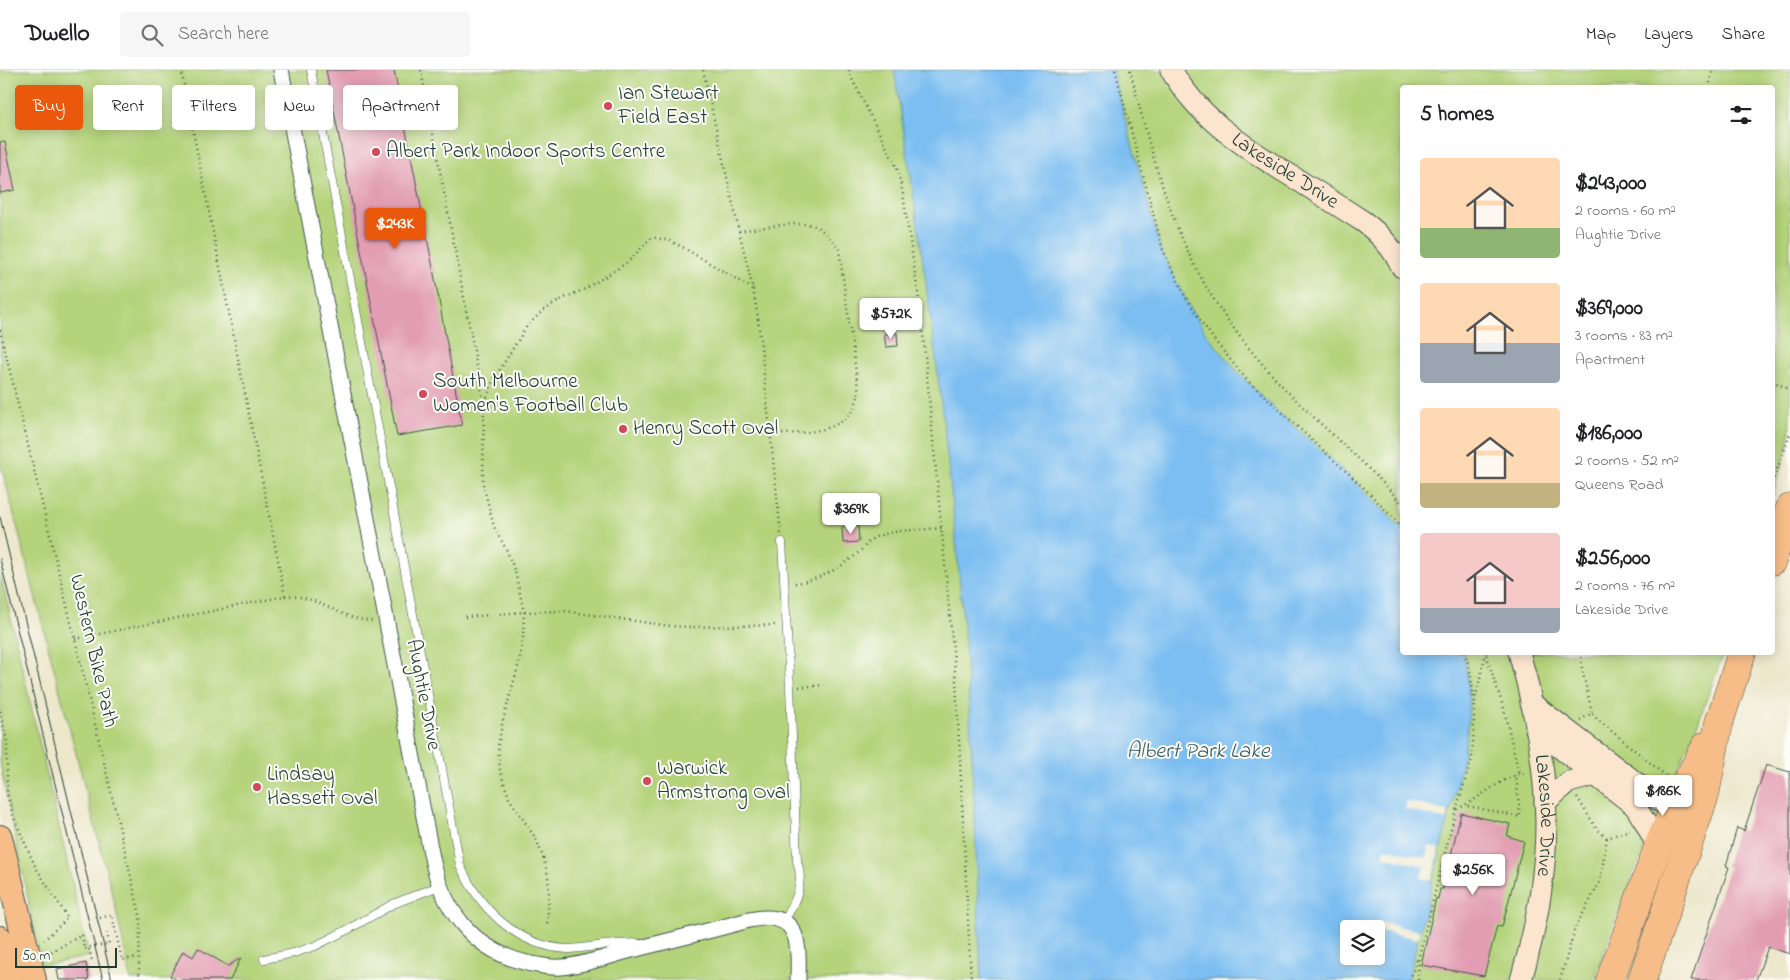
<!DOCTYPE html>
<meta charset="utf-8">
<style>
:root{--surface:#fff;--page:#f6f6f6;--text:#202124;--muted:#757577;--line:#e0e0e0;--accent:#ea580c}
body{margin:0;font-family:"Indie Flower",sans-serif;background:var(--page);color:var(--text);height:100vh;display:flex;flex-direction:column;font-size:19px;white-space:nowrap}
*{box-sizing:border-box;margin:0}
p{font-size:16px;color:var(--muted)}
.icon{flex:none;width:28px;height:28px;fill:none;stroke:currentColor;stroke-width:2;stroke-linecap:round;stroke-linejoin:round}
.map{position:relative;flex:1;overflow:hidden}
.drawer{position:absolute;left:1400px;top:15px;width:375px;height:570px;display:flex;flex-direction:column;background:var(--surface);border-radius:5px;box-shadow:0 2px 12px #0003}
.drawer>*{flex:none}
.banner{position:absolute;left:15px;top:15px;width:475px;height:45px;display:flex;gap:10px}
.controls{position:absolute;left:1340px;top:850px;display:grid;gap:10px}
.controls a{display:grid;place-items:center;width:45px;height:45px;border-radius:5px;background:var(--surface);box-shadow:0 2px 12px #0003;font-size:25px}
.scale{position:absolute;left:15px;bottom:12px;width:102px;box-sizing:border-box;padding-left:5px;border:2px solid #1f3d34;border-top:0;font-size:14px;line-height:18px;white-space:nowrap;color:#1f3d34;-webkit-text-stroke:4px #fdfcf7;paint-order:stroke}
.price{position:absolute;translate:-50% -42px;padding:0 11px;border-radius:5px;background:#fff;color:#222;font-size:16px;line-height:32px;filter:drop-shadow(0 1px 2px #0008)}
.price::after{content:'';position:absolute;left:50%;top:30px;width:15px;height:11px;margin-left:-8px;background:inherit;clip-path:polygon(0 0,100% 0,50% 100%)}
.price.active{background:var(--accent);color:#fff}
ul{padding:0;list-style:none}
li{display:flex;align-items:center;gap:15px;height:125px;padding:0 20px}
li span{display:grid;place-items:center;flex:none;width:140px;height:100px;border-radius:5px;color:#555}
li>.icon{margin-inline-start:auto}
span .icon{width:60px;height:60px;fill:#fffc;stroke-width:1}
li b{font-size:21px}
h2{display:flex;justify-content:space-between;align-items:center;height:60px;padding:0 20px;font-size:21px}
.chip{padding:0 18px;border-radius:5px;background:var(--surface);box-shadow:0 2px 12px #0003;font-size:18px;line-height:45px}
.chip.active{background:var(--accent);color:#fff}
header{display:flex;align-items:center;gap:30px;box-sizing:border-box;height:70px;padding:0 25px;background:var(--surface);border-bottom:1px solid var(--line)}
header strong{font-size:24px}
nav{display:flex;gap:28px;margin-inline-start:auto;font-size:18px}
.search{width:350px;height:45px;background:var(--page);display:flex;align-items:center;gap:12px;box-sizing:border-box;padding:0 18px;border-radius:5px;color:var(--muted);font-size:19px}
.map>svg:first-child{display:block}
.green{fill:#b4d37a;stroke:#6a8857;fill-rule:evenodd}
.water{fill:#7bbef1;stroke:#4d7e92;fill-rule:evenodd}
.pier{fill:#ede7cc}
.building{fill:#e29db3}
.lines{fill:none;stroke-linecap:round;stroke-linejoin:round}
.lane-casing{stroke:#3e564b;stroke-width:9}
.street-casing{stroke:#3e564b;stroke-width:17}
.secondary-casing{stroke:#3e564b;stroke-width:23}
.primary-casing{stroke:#3e564b;stroke-width:26}
.highway-casing{stroke:#3e564b;stroke-width:29}
.path{stroke:#3e564b;stroke-width:2.5;stroke-dasharray:1 4;stroke-linecap:butt}
.lane{stroke:#fff;stroke-width:8}
.street{stroke:#fff;stroke-width:15}
.secondary{stroke:#fce5cf;stroke-width:21}
.primary{stroke:#f7bd88;stroke-width:24}
.highway{stroke:#f7bd88;stroke-width:28}
.tram{stroke:#1f3d34;stroke-width:1}
.poi-dot{fill:#d1495b;stroke:#fdfcf7;stroke-width:2}
.labels{text-anchor:middle;dominant-baseline:central;stroke-width:4;stroke-linejoin:round;paint-order:stroke}
.poi-label{font-size:21px;fill:#1f3d34;stroke:#fdfcf7;text-anchor:start}
.street-label{font-size:21px;fill:#1f3d34;stroke:#fdfcf7}
.water-label{font-size:22px;font-style:italic;fill:#365d63;stroke:#fdfcf7}
</style>
<header>
<strong>Dwello</strong>
<div class="search"><svg class="icon" aria-label="search" viewBox="0 0 24 24"><circle cx="10" cy="10" r="6"/><path d="M15 15l6 6"/></svg>Search here</div>
<nav><a>Map</a><a>Layers</a><a>Share</a></nav>
</header>
<div class="map">
<svg width="1790" height="910" viewBox="0 0 1790 910">
<rect width="100%" height="100%" fill="#fdfcf7"/>
<filter id="ink" filterUnits="userSpaceOnUse"><feTurbulence type="fractalNoise" baseFrequency=".02" numOctaves="2"/><feDisplacementMap in="SourceGraphic" scale="10" xChannelSelector="R" yChannelSelector="G"/><feConvolveMatrix kernelMatrix="1 2 1 2 8 2 1 2 1" color-interpolation-filters="sRGB"/></filter>
<filter id="wash" filterUnits="userSpaceOnUse"><feTurbulence type="fractalNoise" baseFrequency=".0096" numOctaves="4" result="noise"/><feDisplacementMap in="SourceGraphic" scale="20" xChannelSelector="R" yChannelSelector="G"/><feGaussianBlur stdDeviation="1.12" result="paint"/><feColorMatrix in="noise" values="0 0 0 0 0 0 0 0 0 0 0 0 0 0 0 0 0 1.4 0 .05"/><feComposite in="paint" operator="in"/></filter>
<g filter="url(#wash)">
<rect width="100%" height="100%" fill="#ede7cc"/>
<g class="green">
<path d="M0 0H1790V367L1773 424 1772 18H1402V582L1723 583 1699 650 1621 833 1594 910H131L113 826 0 391ZM1349 859H1376V886H1349Z"/>
<polygon points="0,502 89,886 42,896 0,694"/>
</g>
<path class="water" d="M894 0H1112L1161 181 1190 238 1207 265 1236 300 1265 330 1346 403 1402 459V582L1463 583C1479 646 1459 704 1444 766 1432 814 1420 862 1408 910H981C977 798 973 686 965 575 950 382 925 190 894 0ZM1349 859H1376V886H1349Z"/>
<g class="pier">
<polygon points="1407,731 1449,742 1447,750 1405,739"/>
<polygon points="1429,776 1440,779 1432,810 1421,808 1424,796 1383,786 1385,778 1426,788"/>
<polygon points="1379,852 1420,861 1418,869 1377,860"/>
</g>
<g id="blocks">
<g class="building">
<polygon points="326,0 394,0 432,193 462,355 397,366"/>
<polygon points="0,72 5,72 15,120 0,123"/>
<polygon points="897,263 898,276 886,277 884,264"/>
<polygon points="858,456 859,472 843,473 842,457"/>
<polygon points="1766,695 1790,702 1790,884 1768,877 1756,910 1691,910 1729,797 1726,796 1737,758 1744,761"/>
<polygon points="1461,743 1510,754 1507,766 1524,771 1502,857 1497,856 1484,906 1421,895 1436,828 1438,829 1440,819 1443,819"/>
<polygon points="198,878 228,896 241,888 230,910 177,910 170,906 183,881 193,887"/>
<polygon points="86,893 89,910 59,910 57,899"/>
</g>
</g>
</g>
<g filter="url(#ink)">
<use href="#blocks" fill-opacity="0" stroke="#3e564b" stroke-width="1"/>
<g class="lines">
<defs>
<g id="lane">
<path d="M311 0 460 795C479 838 516 876 567 879 577 879 587 877 597 876 610 874 623 874 636 873"/>
<path d="M782 472 790 617 797 791C805 814 795 832 784 852"/>
<polyline points="264,889 294,883 315,876 347,860 393,834 439,816"/>
</g>
<path id="street" d="M281 0 431 783C441 838 472 880 527 893 538 895 550 898 561 897 584 895 606 887 628 881 668 871 709 861 749 850 800 839 799 871 798 910"/>
<g id="secondary">
<path id="s1" d="M1171 0C1197 45 1237 72 1280 99 1308 116 1336 134 1364 152 1381 165 1393 178 1402 197"/>
<path id="s2" d="M1519 582C1534 635 1545 697 1546 752 1546 805 1536 859 1521 910"/>
<polyline points="1531,633 1685,750"/>
<polyline points="1536,659 1635,736 1645,752 1658,777"/>
<polyline points="1545,732 1569,712 1595,705"/>
</g>
<g id="primary">
<polyline points="0,767 34,910"/>
<polyline points="0,868 10,910"/>
</g>
<g id="highway">
<polyline points="1772,491 1790,438"/>
<polyline points="1610,910 1658,777 1682,720 1706,676"/>
<polyline points="1642,910 1705,725 1719,653 1742,582"/>
</g>
</defs>
<use href="#lane" class="lane-casing"/>
<use href="#street" class="street-casing"/>
<use href="#secondary" class="secondary-casing"/>
<use href="#primary" class="primary-casing"/>
<use href="#highway" class="highway-casing"/>
<g class="path">
<polyline points="421,0 484,334 483,414 494,457 506,479 515,501 524,542 523,568 519,593 503,650 498,676 500,701 509,728 536,769 543,787 548,805 549,824 547,857"/>
<polyline points="703,0 739,161 753,219 758,248 781,464"/>
<polyline points="849,0 852,9 897,98 903,124 921,243 956,611 971,910"/>
<polyline points="1115,0 1163,180 1185,226 1201,251 1215,271 1247,310 1365,419 1402,457"/>
<path d="M1130 0C1146 62 1162 126 1189 184 1210 229 1240 270 1273 306 1313 351 1363 388 1402 434"/>
<polyline points="1709,18 1712,0"/>
<path d="M739 161C756 159 803 149 817 157 826 162 833 171 839 179L859 324C857 329 855 337 852 342 834 365 797 362 770 365"/>
<path d="M0 260 75 569 140 845C141 868 137 887 140 910"/>
<polyline points="1772,311 1790,320"/>
<polyline points="485,332 494,309 527,256 544,240 562,229 585,219 628,192 652,167 670,171 684,178 753,219"/>
<polyline points="1772,413 1790,365"/>
<path d="M795 513C818 511 843 497 860 481 865 477 868 471 874 468 892 459 923 460 943 458"/>
<path d="M285 526C318 524 341 551 374 551"/>
<polyline points="465,547 524,542 564,541 670,556 690,557 777,555"/>
<polyline points="75,569 285,526 181,0"/>
<polyline points="1465,582 1470,601 1474,628"/>
<polyline points="1581,582 1582,599 1592,643"/>
<polyline points="1486,585 1504,639 1519,704"/>
<polyline points="799,617 824,615"/>
<polyline points="0,641 7,672 7,724 13,746 36,798 68,848 44,870"/>
<polyline points="1580,650 1592,643 1597,649 1666,706"/>
<polyline points="1577,727 1596,758 1607,768"/>
<polyline points="1468,736 1520,747 1516,705"/>
<path d="M1457 739C1481 729 1500 706 1527 703"/>
<polyline points="100,848 112,845 122,890 138,887"/>
<polyline points="90,877 109,874 107,863"/>
<polyline points="47,884 82,865 84,879 89,878 92,891"/>
<polyline points="1410,910 1418,887"/>
<polyline points="1418,910 1419,886 1456,739 1472,689 1475,630 1486,582"/>
<polyline points="1560,910 1575,858 1600,812 1607,768 1630,760"/>
</g>
<use href="#lane" class="lane"/>
<use href="#street" class="street"/>
<use href="#secondary" class="secondary"/>
<use href="#primary" class="primary"/>
<use href="#highway" class="highway"/>
<g class="tram">
<polyline points="0,447 112,910"/>
<polyline points="0,489 103,910"/>
</g>
</g>
</g>
<g class="poi-dot">
<circle cx="608" cy="36" r="5"/>
<circle cx="376" cy="82" r="5"/>
<circle cx="423" cy="324" r="5"/>
<circle cx="623" cy="359" r="5"/>
<circle cx="647" cy="711" r="5"/>
<circle cx="257" cy="717" r="5"/>
</g>
<g class="labels">
<g class="poi-label">
<text x="618" y="24">Ian Stewart<tspan x="618" dy="24">Field East</tspan></text>
<text x="386" y="82">Albert Park Indoor Sports Centre</text>
<text x="433" y="312">South Melbourne<tspan x="433" dy="24">Women's Football Club</tspan></text>
<text x="633" y="359">Henry Scott Oval</text>
<text x="657" y="699">Warwick<tspan x="657" dy="24">Armstrong Oval</tspan></text>
<text x="267" y="705">Lindsay<tspan x="267" dy="24">Hassett Oval</tspan></text>
</g>
<g class="street-label">
<text stroke="none"><textPath href="#s1" startOffset="154">Lakeside Drive</textPath></text>
<text transform="translate(93 581) rotate(77)">Western Bike Path</text>
<text transform="translate(423 625) rotate(79)">Aughtie Drive</text>
<text stroke="none"><textPath href="#s2" startOffset="166">Lakeside Drive</textPath></text>
</g>
<g class="water-label">
<text x="1198" y="682">Albert Park Lake</text>
</g>
</g>
</svg>
<div class="controls">
<a><svg class="icon" aria-label="layers" viewBox="0 0 24 24"><path d="M12 4l9 5-9 5-9-5zM3 14l9 5 9-5"/></svg></a>
</div>
<div class="scale">50 m</div>
<b class="price active" style="left:395px;top:180px">$243K</b>
<b class="price" style="left:891px;top:270px">$572K</b>
<b class="price" style="left:851px;top:465px">$369K</b>
<b class="price" style="left:1663px;top:747px">$186K</b>
<b class="price" style="left:1473px;top:826px">$256K</b>
<div class="banner">
<a class="chip active">Buy</a>
<a class="chip">Rent</a>
<a class="chip">Filters</a>
<a class="chip">New</a>
<a class="chip">Apartment</a>
</div>
<section class="drawer">
<h2>5 homes<svg class="icon" aria-label="filters" viewBox="0 0 24 24"><path d="M4 7h16M4 17h16"/><circle cx="9" cy="7" r="2"/><circle cx="15" cy="17" r="2"/></svg></h2>
<ul>
<li><span style="background:linear-gradient(#ffd9b3 70%,#8fb573 0)"><svg class="icon" aria-label="home" viewBox="0 0 24 24"><path d="M3 11l9-7 9 7M6 9v11h12V9"/></svg></span><div><b>$243,000</b><p>2 rooms · 60 m²</p><p>Aughtie Drive</p></div></li>
<li><span style="background:linear-gradient(#ffd9b3 60%,#9aa5b1 0)"><svg class="icon" aria-label="home" viewBox="0 0 24 24"><path d="M3 11l9-7 9 7M6 9v11h12V9"/></svg></span><div><b>$369,000</b><p>3 rooms · 83 m²</p><p>Apartment</p></div></li>
<li><span style="background:linear-gradient(#ffd9b3 75%,#c2b280 0)"><svg class="icon" aria-label="home" viewBox="0 0 24 24"><path d="M3 11l9-7 9 7M6 9v11h12V9"/></svg></span><div><b>$186,000</b><p>2 rooms · 52 m²</p><p>Queens Road</p></div></li>
<li><span style="background:linear-gradient(#f6c9c9 75%,#9aa5b1 0)"><svg class="icon" aria-label="home" viewBox="0 0 24 24"><path d="M3 11l9-7 9 7M6 9v11h12V9"/></svg></span><div><b>$256,000</b><p>2 rooms · 76 m²</p><p>Lakeside Drive</p></div></li>
</ul>
</section>
</div>
